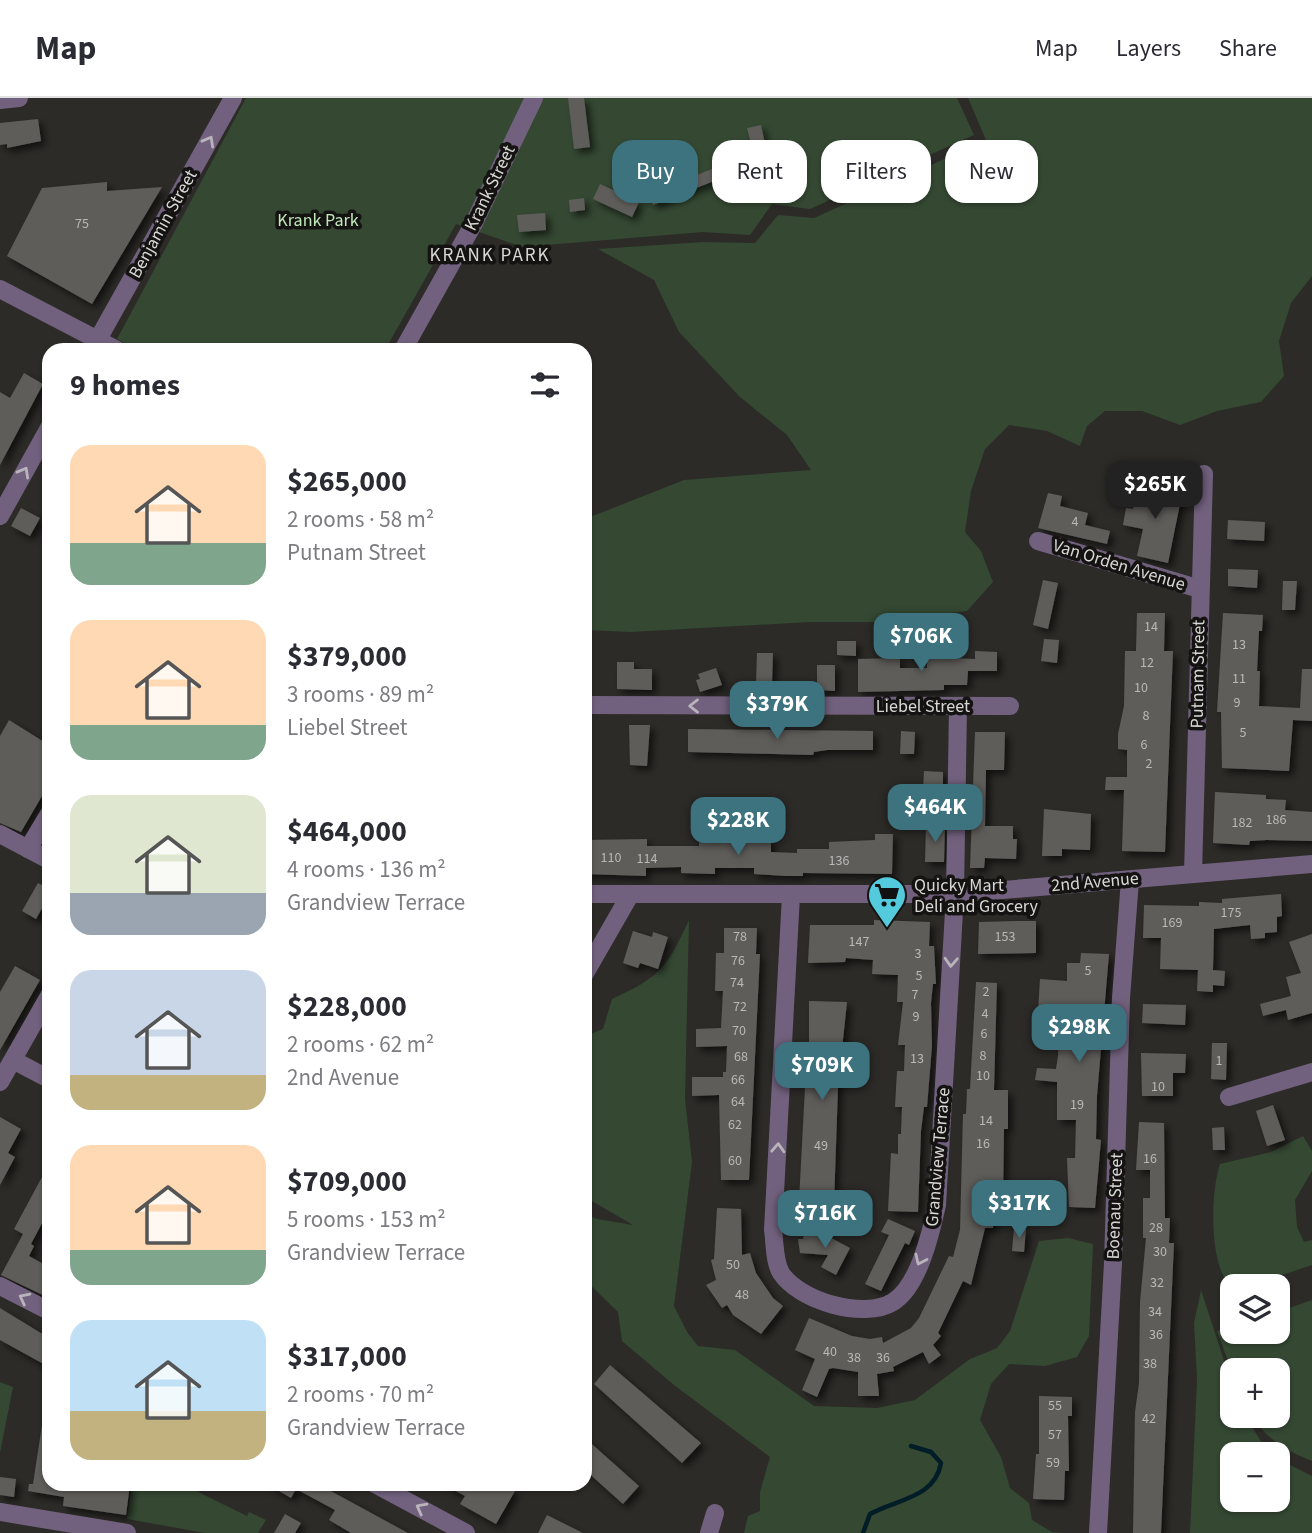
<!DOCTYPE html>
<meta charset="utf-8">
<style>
:root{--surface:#fff;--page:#f7f7f7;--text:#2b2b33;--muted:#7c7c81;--line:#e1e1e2;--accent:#3d737f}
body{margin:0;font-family:"Source Sans 3",sans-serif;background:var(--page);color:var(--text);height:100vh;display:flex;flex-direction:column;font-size:26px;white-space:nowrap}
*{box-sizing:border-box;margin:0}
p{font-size:23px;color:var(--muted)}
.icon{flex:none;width:38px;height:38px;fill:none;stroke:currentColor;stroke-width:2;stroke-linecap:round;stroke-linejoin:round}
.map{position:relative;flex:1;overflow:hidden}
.sheet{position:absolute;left:42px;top:245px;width:550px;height:1148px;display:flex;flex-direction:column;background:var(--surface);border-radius:21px;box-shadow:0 2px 5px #0004}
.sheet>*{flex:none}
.banner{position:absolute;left:612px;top:42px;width:593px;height:63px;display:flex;gap:14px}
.controls{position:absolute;left:1220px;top:1176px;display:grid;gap:14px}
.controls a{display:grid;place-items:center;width:70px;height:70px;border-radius:14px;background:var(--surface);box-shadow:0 2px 5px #0004;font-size:35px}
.price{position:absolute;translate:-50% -60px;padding:0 16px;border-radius:14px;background:var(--accent);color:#fff;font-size:23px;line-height:46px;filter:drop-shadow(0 2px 4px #0008)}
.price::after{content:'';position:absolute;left:50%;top:42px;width:21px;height:16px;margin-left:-10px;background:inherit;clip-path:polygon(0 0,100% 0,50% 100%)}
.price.current{background:#222;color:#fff}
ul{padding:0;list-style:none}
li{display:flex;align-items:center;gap:21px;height:175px;padding:0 28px}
li span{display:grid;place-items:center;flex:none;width:196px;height:140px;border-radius:21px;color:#555}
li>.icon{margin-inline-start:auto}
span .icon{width:84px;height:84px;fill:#fffc;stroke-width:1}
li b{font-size:30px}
h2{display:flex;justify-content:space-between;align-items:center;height:84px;padding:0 28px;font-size:30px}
.pill{padding:0 24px;border-radius:21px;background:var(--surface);box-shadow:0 2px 5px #0004;font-size:24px;line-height:63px}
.pill.current{background:var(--accent);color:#fff}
header{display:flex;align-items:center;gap:42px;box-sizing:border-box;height:98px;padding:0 35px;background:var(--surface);border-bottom:2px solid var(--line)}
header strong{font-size:33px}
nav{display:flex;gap:38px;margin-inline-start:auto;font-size:24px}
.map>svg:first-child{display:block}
.green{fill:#344832}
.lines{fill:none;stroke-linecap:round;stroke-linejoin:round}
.stream{stroke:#011d28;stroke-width:4.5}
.building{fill:#5e5d5a;filter:url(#shadow)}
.minor{stroke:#72617e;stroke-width:18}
.oneway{stroke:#b9b4bc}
.labels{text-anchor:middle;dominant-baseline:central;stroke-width:7;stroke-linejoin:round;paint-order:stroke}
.number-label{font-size:14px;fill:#bab8b7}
.street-label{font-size:18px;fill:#d8d7d6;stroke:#141312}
.park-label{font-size:18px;fill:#bee8b7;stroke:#141312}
.poi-label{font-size:18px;fill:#d8d7d6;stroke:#141312;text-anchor:start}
.neighbourhood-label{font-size:19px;letter-spacing:2px;fill:#d9d7d3;stroke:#141312}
</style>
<header>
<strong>Map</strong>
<nav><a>Map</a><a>Layers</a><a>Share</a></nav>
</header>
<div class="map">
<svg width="1312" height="1435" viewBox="0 0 1312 1435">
<defs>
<filter id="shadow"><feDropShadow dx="4.5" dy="4.5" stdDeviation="3.5" flood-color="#0009"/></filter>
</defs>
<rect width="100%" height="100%" fill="#2c2b28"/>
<g class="green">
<polygon points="246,0 957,0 974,37 810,111 772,106 750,137 703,134 522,149 456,126 385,252 136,252 117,241"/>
<polygon points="968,0 1312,0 1312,178 1291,205 1279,243 1284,278 1261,304 1217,313 1180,327 1142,313 1105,313 1087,328 1080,348 1047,333 1009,327 985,351 971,393 965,434 981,453 993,484 967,513 875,524 810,524 631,534 585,532 585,421 684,382 811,372 787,337 740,299 679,234 654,182 598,151 703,144 755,145 778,117 814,120 986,42"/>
<path d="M689 822 685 1001 692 1064 674 1208 687 1234 698 1248 735 1252 814 1308 877 1310 915 1302 970 1261 997 1250 1010 1233 1039 1143 1068 1140 1093 1146 1089 1238 1077 1259 1045 1268 1009 1266 991 1286 980 1322 1001 1359 1010 1390 1029 1405 1032 1422 1052 1434 1063 1435H744L748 1418 760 1413V1394L770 1359 674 1287 622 1243 618 1214 585 1182V1116L597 1121 633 1127 585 1099V938L603 931 612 901C660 879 667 870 689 822Z"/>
<path d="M1303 1038 1312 1053V1073L1295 1102 1297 1129 1304 1144 1312 1142V1167L1249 1188H1235C1232 1185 1225 1181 1223 1177 1210 1151 1211 1093 1220 1066L1271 1054Z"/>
<polygon points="1201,1192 1232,1287 1232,1318 1245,1318 1269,1356 1232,1356 1232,1402 1278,1402 1278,1361 1312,1378 1312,1435 1190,1435 1197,1281 1194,1225"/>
<path d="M1312 1202V1363C1287 1353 1266 1341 1252 1318H1278V1272L1232 1274 1217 1233 1232 1229V1234H1278V1214Z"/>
<polygon points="0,1284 13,1289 0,1355"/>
<polygon points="132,1386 182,1386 247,1418 249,1414 266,1422 258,1435 205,1435 127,1421"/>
</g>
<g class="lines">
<path class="stream" d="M863 1435 870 1416C897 1401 935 1400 941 1365L931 1354 911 1348"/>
</g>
<g class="building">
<polygon points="568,0 584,0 590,49 574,51"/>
<polygon points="38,21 41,43 7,50 7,46 0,47 0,25"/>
<polygon points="761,27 766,50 753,53 747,30"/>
<polygon points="742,59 747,70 653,107 649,96"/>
<polygon points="107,84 107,93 162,89 92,206 7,158 42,90"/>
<polygon points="600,86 639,104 632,119 593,101"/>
<polygon points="584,100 585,112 570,114 569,102"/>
<polygon points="545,115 546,132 519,134 517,117"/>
<polygon points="24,275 43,286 0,367 0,294 10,300"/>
<polygon points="1139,387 1182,396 1168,465 1137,458 1143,431 1123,427 1126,410 1133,411"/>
<polygon points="1048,395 1062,398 1060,408 1088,415 1085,427 1110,433 1107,446 1038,430"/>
<polygon points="21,410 40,420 30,438 11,428"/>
<polygon points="1228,422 1265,424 1264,443 1227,441"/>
<polygon points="1228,471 1258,472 1257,490 1228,488"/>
<polygon points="1043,482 1058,485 1048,531 1033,527"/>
<polygon points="1283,483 1297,483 1295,512 1282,512"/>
<polygon points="1137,515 1165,515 1164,553 1173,553 1165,754 1122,753 1124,692 1105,692 1106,679 1127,679 1127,652 1118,651 1118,636 1124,608 1125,553 1136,553"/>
<polygon points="1223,515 1263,517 1262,533 1259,533 1257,573 1260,573 1259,608 1300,610 1302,571 1312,571 1312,623 1293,622 1289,673 1222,670 1221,614 1217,614"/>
<polygon points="1044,541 1059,542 1057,565 1041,563"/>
<polygon points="837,543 856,543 856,558 837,557"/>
<polygon points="975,553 997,554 997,573 968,573 967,587 944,587 944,592 858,594 858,561 900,560 900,570 927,570 927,559 975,561"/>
<polygon points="757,555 773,555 772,585 756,585"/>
<polygon points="617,564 634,564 634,571 652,571 652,592 617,591"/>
<polygon points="817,567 835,567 835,593 817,592"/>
<polygon points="716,570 722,587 700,594 696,582 700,581 698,576"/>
<polygon points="9,622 49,647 49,686 21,734 0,725 0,638"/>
<polygon points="629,627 650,627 647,668 630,667"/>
<polygon points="688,631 873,633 873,652 827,652 814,654 813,657 688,654"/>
<polygon points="901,633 915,634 914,656 900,656"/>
<polygon points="975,634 1005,634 1004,672 986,672 985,728 1013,728 1013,741 1017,741 1016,761 985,760 984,770 970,770"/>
<polygon points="924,673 943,674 943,693 923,693"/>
<polygon points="1215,694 1266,697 1266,701 1286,702 1285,712 1312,714 1312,743 1267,742 1250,743 1249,747 1213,745"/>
<polygon points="1044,711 1091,716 1090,752 1062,751 1062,758 1042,758"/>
<polygon points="926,728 945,728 944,764 925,764"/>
<polygon points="705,736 747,736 746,741 771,742 771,754 797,755 797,751 829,751 829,744 875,742 875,736 893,736 892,776 803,775 803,778 786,778 754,776 754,770 715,770 715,776 681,775 681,769 646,770 646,778 584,776 584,742 647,741 647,748 699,748 699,743 705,743"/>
<polygon points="38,785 49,791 49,798 36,821 22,813"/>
<polygon points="1281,796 1282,818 1277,819 1277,834 1265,835 1265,840 1251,841 1250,827 1214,831 1213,872 1225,873 1224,888 1213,887 1213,894 1197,893 1198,872 1160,871 1161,840 1143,840 1144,807 1199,808 1199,804 1222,805 1222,801"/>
<polygon points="874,822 930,824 929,848 934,848 936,886 933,886 931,905 932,948 927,1009 924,1009 921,1033 918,1114 888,1113 891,1055 898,1056 898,1036 901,1036 902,1009 895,1009 897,973 904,973 905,947 898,947 903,904 897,904 898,877 872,876 873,862 846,860 845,864 808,865 810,827 874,827"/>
<polygon points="1017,823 1036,823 1036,855 978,856 979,824"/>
<polygon points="724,830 757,830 756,856 760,856 749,1082 721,1082 719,997 692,998 692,979 723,979 723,974 726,974 727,948 696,949 696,931 721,930 723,893 715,893 716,855 724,855"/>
<polygon points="633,833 652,839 653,834 668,839 658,871 640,865 638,870 623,865"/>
<polygon points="1312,836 1312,915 1288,922 1286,912 1263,918 1260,906 1291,898 1286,879 1301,875 1289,844"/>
<polygon points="1081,855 1109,856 1097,998 1096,1041 1101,1042 1095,1110 1069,1109 1067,1060 1075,1060 1076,1022 1057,1022 1057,984 1035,982 1037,970 1056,971 1058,958 1059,915 1038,914 1040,881 1067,883 1067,865 1080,865"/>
<polygon points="15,868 40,882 0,952 0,894"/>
<polygon points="976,884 997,885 994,992 1008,992 1008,1031 1004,1031 1003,1105 994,1105 993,1130 985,1130 971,1187 963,1183 938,1235 941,1238 933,1247 941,1257 929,1266 923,1254 893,1269 894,1273 877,1276 879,1298 858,1298 858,1274 833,1270 829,1271 817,1299 802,1292 815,1261 795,1252 809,1220 852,1238 870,1241 882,1239 883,1245 911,1230 919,1220 949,1158 953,1159 960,1132 963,1016 966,1016 967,991 970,991"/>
<polygon points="809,903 847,904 838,989 834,1106 799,1103 806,971 809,971"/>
<polygon points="1143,906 1186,907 1185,927 1142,925"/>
<polygon points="1212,945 1227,945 1226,982 1211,981"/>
<polygon points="1141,955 1186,956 1185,975 1173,975 1173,998 1142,998"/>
<polygon points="1273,1007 1285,1042 1267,1048 1256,1013"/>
<polygon points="0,1019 21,1031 8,1055 15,1059 0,1087"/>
<polygon points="1139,1024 1164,1025 1165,1120 1170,1120 1169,1145 1174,1145 1161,1435 1133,1435 1135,1314 1139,1285 1140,1204 1146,1140 1143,1140 1143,1100 1150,1100 1150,1072 1136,1072"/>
<polygon points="1224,1029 1225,1052 1213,1052 1212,1030"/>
<polygon points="49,1066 49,1112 31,1146 34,1148 29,1158 49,1169 49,1200 1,1177 23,1136 14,1131"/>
<polygon points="717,1110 741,1111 742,1157 750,1155 756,1175 773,1200 783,1208 761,1236 733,1217 727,1207 722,1210 706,1187 716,1182 711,1162 714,1161"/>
<polygon points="888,1121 915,1133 909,1147 905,1145 881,1193 865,1186 889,1137 881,1134"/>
<polygon points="1014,1130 1026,1131 1024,1154 1012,1153"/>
<polygon points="804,1135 824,1136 850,1150 836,1177 821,1169 828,1157 800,1155 798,1141 803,1141"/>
<polygon points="0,1210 49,1240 49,1269 0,1242"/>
<polygon points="610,1267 701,1345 682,1365 594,1286"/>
<polygon points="1039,1298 1072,1299 1072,1318 1068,1318 1069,1373 1065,1373 1064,1402 1033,1401 1036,1356 1039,1356"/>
<polygon points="42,1327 49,1327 49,1386 130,1386 126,1417 63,1408 64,1399 28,1393 29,1386 33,1386"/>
<polygon points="584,1339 639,1388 623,1406 584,1371"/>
<polygon points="0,1379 16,1381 14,1399 0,1397"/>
<polygon points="267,1386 318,1386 408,1435 351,1435 329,1422 335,1412 296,1391 291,1400"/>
<polygon points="443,1386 503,1386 515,1393 496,1426 460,1406 465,1398"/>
<polygon points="285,1416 301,1425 295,1435 274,1435"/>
<polygon points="547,1417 583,1435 538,1435"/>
</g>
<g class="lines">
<g class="minor">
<polyline points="0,2 19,0"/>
<polyline points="0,191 117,252"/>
<polyline points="92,252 233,0"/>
<polyline points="403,252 474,125 534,0"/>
<polyline points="0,418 49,330"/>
<polyline points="1038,443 1200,491"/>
<polyline points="584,607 1010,608"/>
<polyline points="0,736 49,762"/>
<polyline points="28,751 49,716"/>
<polyline points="1193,776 1204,376"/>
<polyline points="584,796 955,796 1312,766"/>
<path d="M791 797 773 1132C775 1145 774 1163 781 1175 799 1203 864 1222 893 1204 919 1188 931 1134 937 1107L955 796 958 609"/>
<polyline points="584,877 630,797"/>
<polyline points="13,962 49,981"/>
<polyline points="0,984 49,898"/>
<polyline points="1229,999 1312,974"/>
<polyline points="0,1188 49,1213"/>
<polyline points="375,1386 466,1435"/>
<polyline points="0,1414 127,1435"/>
<polyline points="709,1435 715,1415"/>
<polyline points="1098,1435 1113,1165 1121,900 1130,782"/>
</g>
</g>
<defs><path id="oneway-chevron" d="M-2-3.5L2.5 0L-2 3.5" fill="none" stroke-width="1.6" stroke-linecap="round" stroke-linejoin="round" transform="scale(1.75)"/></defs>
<g class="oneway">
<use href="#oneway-chevron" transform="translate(209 43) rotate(-61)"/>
<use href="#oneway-chevron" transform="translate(24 374) rotate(-61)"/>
<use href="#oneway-chevron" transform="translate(694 608) rotate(-180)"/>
<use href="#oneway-chevron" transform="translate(951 864) rotate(93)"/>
<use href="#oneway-chevron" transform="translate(778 1050) rotate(-87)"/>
<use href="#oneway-chevron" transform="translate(920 1162) rotate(115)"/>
<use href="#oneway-chevron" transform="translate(24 1200) rotate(-153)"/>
<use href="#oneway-chevron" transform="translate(421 1410) rotate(-152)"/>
</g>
<defs>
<symbol id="supermarket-pin" viewBox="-11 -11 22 30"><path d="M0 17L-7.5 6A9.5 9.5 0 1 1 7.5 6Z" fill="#53cbdc" stroke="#141312"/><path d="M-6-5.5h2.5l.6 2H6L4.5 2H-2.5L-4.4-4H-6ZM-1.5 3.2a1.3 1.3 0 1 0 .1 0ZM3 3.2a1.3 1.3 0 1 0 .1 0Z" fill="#111"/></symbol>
</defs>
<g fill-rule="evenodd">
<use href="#supermarket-pin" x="865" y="775" width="44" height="60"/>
</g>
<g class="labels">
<g class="number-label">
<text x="82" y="126">75</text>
<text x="1075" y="424">4</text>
<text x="1151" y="529">14</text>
<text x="1239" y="547">13</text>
<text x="1147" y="565">12</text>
<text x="1239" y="581">11</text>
<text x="1141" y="590">10</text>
<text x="1237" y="605">9</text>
<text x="1146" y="618">8</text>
<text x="1243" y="635">5</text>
<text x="1144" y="647">6</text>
<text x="1149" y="666">2</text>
<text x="1276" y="722">186</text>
<text x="1242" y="725">182</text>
<text x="611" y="760">110</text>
<text x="647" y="761">114</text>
<text x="839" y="763">136</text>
<text x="1231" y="815">175</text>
<text x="1172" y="825">169</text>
<text x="740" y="839">78</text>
<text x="1005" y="839">153</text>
<text x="859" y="844">147</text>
<text x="918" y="856">3</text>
<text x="738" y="863">76</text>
<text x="1088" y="873">5</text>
<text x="919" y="878">5</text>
<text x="737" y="885">74</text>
<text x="986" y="894">2</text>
<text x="915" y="897">7</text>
<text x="740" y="909">72</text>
<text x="985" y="916">4</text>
<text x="916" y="919">9</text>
<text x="739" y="933">70</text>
<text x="984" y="936">6</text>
<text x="983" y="958">8</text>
<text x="741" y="959">68</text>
<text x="917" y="961">13</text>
<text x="1219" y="963">1</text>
<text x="983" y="978">10</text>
<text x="738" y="982">66</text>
<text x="1158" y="989">10</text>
<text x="738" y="1004">64</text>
<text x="1077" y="1007">19</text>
<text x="986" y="1023">14</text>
<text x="735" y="1027">62</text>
<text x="983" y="1046">16</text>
<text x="821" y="1048">49</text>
<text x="1150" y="1061">16</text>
<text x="735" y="1063">60</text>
<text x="1156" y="1130">28</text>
<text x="1160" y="1154">30</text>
<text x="733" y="1167">50</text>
<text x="1157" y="1185">32</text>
<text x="742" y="1197">48</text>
<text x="1155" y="1214">34</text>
<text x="1156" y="1237">36</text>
<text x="830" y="1254">40</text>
<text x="854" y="1260">38</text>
<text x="883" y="1260">36</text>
<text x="1150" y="1266">38</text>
<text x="1055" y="1308">55</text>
<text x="1149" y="1321">42</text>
<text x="1055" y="1337">57</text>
<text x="1053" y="1365">59</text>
</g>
<g class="street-label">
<text transform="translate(490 90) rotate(-64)">Krank Street</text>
<text transform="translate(163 126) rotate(-61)">Benjamin Street</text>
<text transform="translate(1119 467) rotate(17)">Van Orden Avenue</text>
<text transform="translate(1198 576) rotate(-89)">Putnam Street</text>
<text x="923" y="608">Liebel Street</text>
<text transform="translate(1095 784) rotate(-5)">2nd Avenue</text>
<text transform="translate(938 1059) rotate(-85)">Grandview Terrace</text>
<text transform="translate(1115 1108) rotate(-88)">Boenau Street</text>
</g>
<g class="park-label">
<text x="318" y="122">Krank Park</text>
</g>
<g class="poi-label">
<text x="914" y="787">Quicky Mart<tspan x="914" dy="21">Deli and Grocery</tspan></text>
</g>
<g class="neighbourhood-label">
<text x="490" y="157">KRANK PARK</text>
</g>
</g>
</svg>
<div class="controls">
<a><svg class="icon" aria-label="layers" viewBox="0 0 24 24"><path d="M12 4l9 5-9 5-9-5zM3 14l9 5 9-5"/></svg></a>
<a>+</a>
<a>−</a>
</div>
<b class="price current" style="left:1155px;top:423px">$265K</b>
<b class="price" style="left:921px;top:575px">$706K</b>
<b class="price" style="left:777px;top:643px">$379K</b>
<b class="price" style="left:935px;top:746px">$464K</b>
<b class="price" style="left:738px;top:759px">$228K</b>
<b class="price" style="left:1079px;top:966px">$298K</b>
<b class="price" style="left:822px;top:1004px">$709K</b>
<b class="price" style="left:1019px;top:1142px">$317K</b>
<b class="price" style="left:825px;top:1152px">$716K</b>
<div class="banner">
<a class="pill current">Buy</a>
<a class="pill">Rent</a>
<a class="pill">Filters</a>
<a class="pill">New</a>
</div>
<section class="sheet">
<h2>9 homes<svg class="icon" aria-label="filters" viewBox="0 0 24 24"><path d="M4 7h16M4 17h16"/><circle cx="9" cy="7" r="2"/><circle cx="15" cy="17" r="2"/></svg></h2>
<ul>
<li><span style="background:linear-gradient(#ffd9b3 70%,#7fa58c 0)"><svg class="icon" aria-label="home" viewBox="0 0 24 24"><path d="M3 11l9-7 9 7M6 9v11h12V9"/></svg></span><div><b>$265,000</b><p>2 rooms · 58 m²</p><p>Putnam Street</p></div></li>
<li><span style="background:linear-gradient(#ffd9b3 75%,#7fa58c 0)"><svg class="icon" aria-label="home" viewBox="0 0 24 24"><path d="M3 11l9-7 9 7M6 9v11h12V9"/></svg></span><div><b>$379,000</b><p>3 rooms · 89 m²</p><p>Liebel Street</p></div></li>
<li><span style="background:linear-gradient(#dfe7d0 70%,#9aa5b1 0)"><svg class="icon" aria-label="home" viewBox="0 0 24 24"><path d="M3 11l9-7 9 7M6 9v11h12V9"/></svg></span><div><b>$464,000</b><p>4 rooms · 136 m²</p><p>Grandview Terrace</p></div></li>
<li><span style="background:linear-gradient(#c9d6e8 75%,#c2b280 0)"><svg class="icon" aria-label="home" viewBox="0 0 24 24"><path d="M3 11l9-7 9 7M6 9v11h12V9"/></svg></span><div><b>$228,000</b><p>2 rooms · 62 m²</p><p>2nd Avenue</p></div></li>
<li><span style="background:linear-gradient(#ffd9b3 75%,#7fa58c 0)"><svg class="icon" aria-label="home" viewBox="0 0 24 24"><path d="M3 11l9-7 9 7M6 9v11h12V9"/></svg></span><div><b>$709,000</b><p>5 rooms · 153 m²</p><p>Grandview Terrace</p></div></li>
<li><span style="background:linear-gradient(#bfe0f5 65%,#c2b280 0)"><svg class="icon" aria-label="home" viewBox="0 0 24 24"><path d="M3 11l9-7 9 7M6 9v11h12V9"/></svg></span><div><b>$317,000</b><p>2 rooms · 70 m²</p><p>Grandview Terrace</p></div></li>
</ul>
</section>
</div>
